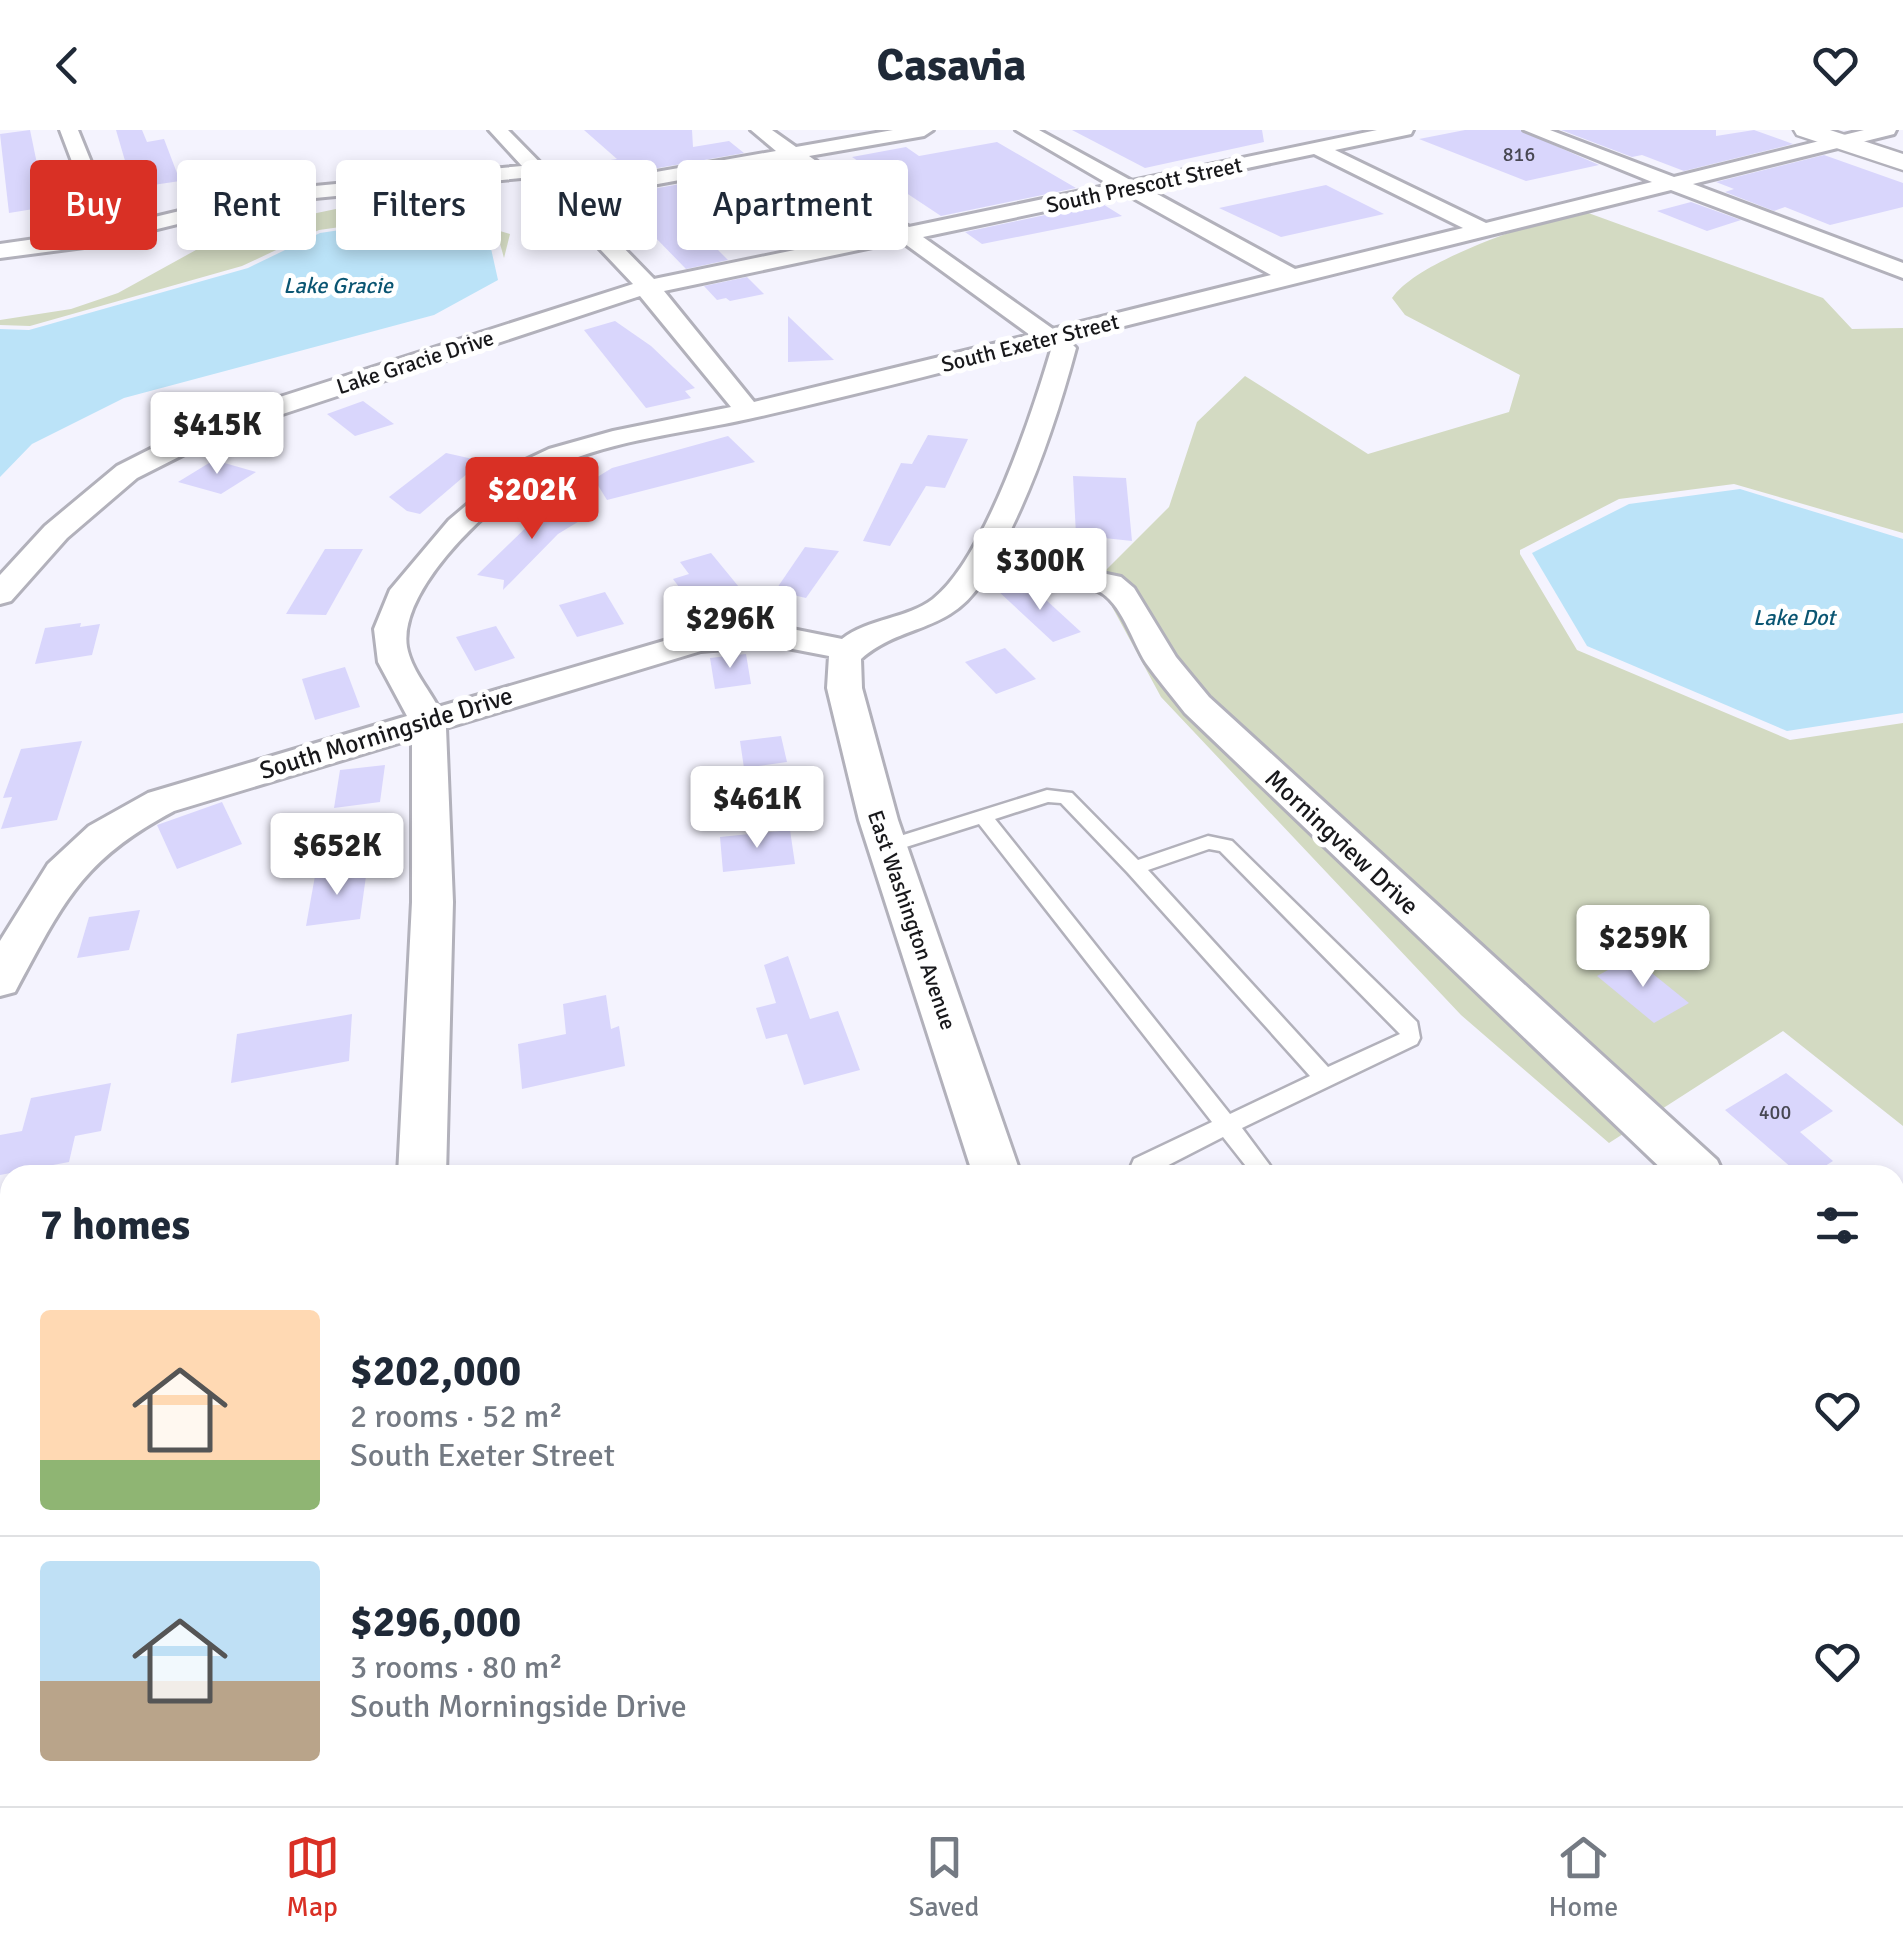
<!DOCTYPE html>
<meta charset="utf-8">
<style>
:root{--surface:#fff;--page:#f6f6f7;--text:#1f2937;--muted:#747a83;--line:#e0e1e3;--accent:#d93025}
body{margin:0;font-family:Signika,sans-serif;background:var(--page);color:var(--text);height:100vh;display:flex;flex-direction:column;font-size:38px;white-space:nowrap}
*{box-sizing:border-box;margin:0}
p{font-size:32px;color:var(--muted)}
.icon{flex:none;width:55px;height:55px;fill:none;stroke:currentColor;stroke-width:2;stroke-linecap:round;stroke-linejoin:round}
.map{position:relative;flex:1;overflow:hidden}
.side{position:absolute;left:0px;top:1035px;width:1905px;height:642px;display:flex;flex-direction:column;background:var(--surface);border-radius:30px 30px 0 0;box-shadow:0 5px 15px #0003}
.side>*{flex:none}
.banner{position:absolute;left:30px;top:30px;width:1000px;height:90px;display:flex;gap:20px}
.price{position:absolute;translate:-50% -85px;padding:0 22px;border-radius:10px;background:#fff;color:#222;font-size:32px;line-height:65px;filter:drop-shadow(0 2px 5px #0008)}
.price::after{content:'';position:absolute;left:50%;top:60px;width:30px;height:22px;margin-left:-15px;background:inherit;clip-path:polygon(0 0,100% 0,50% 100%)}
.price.active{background:var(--accent);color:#fff}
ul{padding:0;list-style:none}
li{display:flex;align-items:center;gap:30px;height:250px;padding:0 40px}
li+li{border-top:2px solid var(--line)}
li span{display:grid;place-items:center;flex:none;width:280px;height:200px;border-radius:10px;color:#555}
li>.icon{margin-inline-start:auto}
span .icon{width:120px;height:120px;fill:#fffc;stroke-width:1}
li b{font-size:42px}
h2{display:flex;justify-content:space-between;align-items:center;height:120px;padding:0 40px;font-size:42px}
.chip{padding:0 35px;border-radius:10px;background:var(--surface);box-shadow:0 5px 15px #0003;font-size:35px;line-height:90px}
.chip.active{background:var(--accent);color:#fff}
header{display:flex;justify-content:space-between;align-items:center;height:130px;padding:0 40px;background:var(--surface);font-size:45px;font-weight:700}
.tab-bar{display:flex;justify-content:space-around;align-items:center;height:140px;border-top:2px solid var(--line);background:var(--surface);font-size:28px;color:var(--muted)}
.tab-bar a{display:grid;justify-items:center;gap:5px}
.tab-bar .active{color:var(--accent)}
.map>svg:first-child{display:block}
.built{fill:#e9e8fa}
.green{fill:#d3dac2}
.water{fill:#bbe3f8}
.building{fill:#d9d6fc}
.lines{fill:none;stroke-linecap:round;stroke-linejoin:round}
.lane-casing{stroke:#b2b1bb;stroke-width:5}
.street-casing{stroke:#b2b1bb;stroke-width:6}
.secondary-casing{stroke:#b2b1bb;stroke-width:5}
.lane{fill:#fff;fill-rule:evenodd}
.street{fill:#fff;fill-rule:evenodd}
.secondary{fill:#fff;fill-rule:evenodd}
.labels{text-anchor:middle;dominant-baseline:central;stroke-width:10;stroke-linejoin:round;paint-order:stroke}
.number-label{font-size:20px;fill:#484853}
.far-street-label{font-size:22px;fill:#18181b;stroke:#fff}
.far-water-label{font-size:22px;font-style:italic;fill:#0a5572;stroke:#fff}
.street-label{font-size:25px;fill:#18181b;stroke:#fff}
</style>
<header><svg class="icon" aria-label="back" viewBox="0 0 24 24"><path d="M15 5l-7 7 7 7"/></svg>Casavia<svg class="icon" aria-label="heart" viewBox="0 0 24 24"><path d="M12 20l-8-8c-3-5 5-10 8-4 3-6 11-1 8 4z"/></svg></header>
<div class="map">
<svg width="1903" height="1676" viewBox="0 0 1903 1676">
<rect width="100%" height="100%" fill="#f4f3fe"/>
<polygon class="built" points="390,1668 1090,1668 1092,1676 375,1676"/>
<g class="green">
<polygon points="350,76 419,77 510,104 504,128 497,103 440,83 319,100 242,136 30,196 0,195 0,190 71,179 118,163 205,115 279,91"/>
<path d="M1580 80 1823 168 1852 199 1903 198V403L1734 354 1619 369 1520 420V424L1577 520 1790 610 1903 593V996L1783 901 1609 1013 1461 885 1161 567 1097 449 1169 377 1197 292 1245 246 1368 324 1509 282 1520 245 1405 185 1392 168C1418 130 1533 93 1580 80Z"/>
</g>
<g class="water">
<polygon points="434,86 488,105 498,150 434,185 124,268 32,314 0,347 0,199 29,200 248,138 320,103"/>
<polygon points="1740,359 1903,409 1903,583 1787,601 1587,516 1532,423 1629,374"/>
</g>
<g class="building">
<polygon points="30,0 46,77 9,83 0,4"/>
<polygon points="116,0 142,0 147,12 164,9 180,51 133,58"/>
<polygon points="584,0 692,0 693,17 729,11 744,23 618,45 604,31 617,29"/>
<polygon points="1072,0 1262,0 1264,12 1145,38"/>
<polygon points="1465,0 1520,0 1599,35 1526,51 1419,9"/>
<polygon points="1561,0 1716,0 1716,6 1754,0 1793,14 1684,41 1642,25 1632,27"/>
<polygon points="997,12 1076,58 941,86 852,27 906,17 919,26"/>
<polygon points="1824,25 1903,53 1903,77 1830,95 1785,77 1774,81 1725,62 1734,59 1716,52"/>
<polygon points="763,39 835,95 738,114 741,116 718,120 728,130 686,139 618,69 639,65 636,62"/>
<polygon points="1326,55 1384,84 1281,107 1219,78"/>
<polygon points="1691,72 1741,90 1707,101 1657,81"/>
<polygon points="1101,73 1122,86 982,114 965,102"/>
<polygon points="747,147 764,164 730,171 726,168 717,170 704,156"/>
<polygon points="788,186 834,230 788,232"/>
<polygon points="615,191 651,216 695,258 685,261 691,268 646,278 584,200"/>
<polygon points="363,271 394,294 355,306 327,284"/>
<polygon points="928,305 968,309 945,358 926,356 890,416 863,411 901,333 912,334"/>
<polygon points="728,306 755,332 607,370 594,349 612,338"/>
<polygon points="446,323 482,331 420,384 407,381 389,367"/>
<polygon points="214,330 256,342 221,364 178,352"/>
<polygon points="1073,346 1126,348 1132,411 1076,405"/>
<polygon points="558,371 591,384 558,404 503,460 504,450 477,445 543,381"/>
<polygon points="805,417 839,421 806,468 775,461"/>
<polygon points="325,419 363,419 326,485 286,484"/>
<polygon points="711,423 743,462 694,477 673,449 689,444 680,432"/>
<polygon points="999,458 1033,458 1081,502 1053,512 997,460"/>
<polygon points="605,462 624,494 577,507 559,475"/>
<polygon points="81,493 80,497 100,494 92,525 35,534 45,498"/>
<polygon points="496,496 515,528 475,541 456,507"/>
<polygon points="1005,518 1036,549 996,564 965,532"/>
<polygon points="746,524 751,554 715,559 710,528"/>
<polygon points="345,537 360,577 315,590 302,549"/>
<polygon points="781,606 787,632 744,638 740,611"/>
<polygon points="82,611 57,690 1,699 12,667 3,668 21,619"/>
<polygon points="385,635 380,672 334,678 340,640"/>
<polygon points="222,672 242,714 177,739 157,695"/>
<polygon points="790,700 795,734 723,742 720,707"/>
<polygon points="367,739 360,789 306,796 315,746"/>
<polygon points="140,780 129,820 77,828 89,787"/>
<polygon points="788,826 810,889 838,881 860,940 804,955 787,904 766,909 756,878 776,873 764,835"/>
<polygon points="1632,827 1689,873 1654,893 1597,846"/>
<polygon points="606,865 611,899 619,896 625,936 522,959 518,914 566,904 563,874"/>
<polygon points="352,884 349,931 231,953 237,904"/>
<polygon points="1786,943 1833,981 1800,1002 1833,1031 1811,1045 1800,1045 1725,980"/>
<polygon points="111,953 101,1001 75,1006 69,1032 0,1045 0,1005 22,1001 31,968"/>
</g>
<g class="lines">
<defs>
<g id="lane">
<path d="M1047 660 1072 663 1138 730 1208 706 1232 711 1417 892 1420 908 1417 914 1242 998 1277 1045H1253L1223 1007 1149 1045H1127L1134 1029 1212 992 979 694 887 723 878 717 881 712ZM1048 672 1061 673 1128 743 1310 946 1230 984 995 689ZM1209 719 1220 721 1400 904 1328 937 1148 740Z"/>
<polygon points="1895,1373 1903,1377 1903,1409 1895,1405"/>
<polygon points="1903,1493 1903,1525 1895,1529 1895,1496"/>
<polygon points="1350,1668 1383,1668 1387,1676 1354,1676"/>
<polygon points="1691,1668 1729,1668 1725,1676 1687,1676"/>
<polygon points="1756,1668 1791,1668 1795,1676 1760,1676"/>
</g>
<g id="street">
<path d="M60 0H78L117 96 263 61 522 36 489 0H508L565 58 776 21 751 0H772L796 17 893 0H933L924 6 809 26 909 97 1110 55 1016 0H1039L1132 51 1377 0H1413L1411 4 1335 20 1486 93 1652 52 1524 0H1550L1674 47 1864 0H1896L1894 4 1693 54 1903 133V148L1671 60 1068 210 1076 218C1056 292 1030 369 992 435L1078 438 1121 447 1134 458 1176 527 1209 567 1717 1030 1724 1045H1668L1185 583C1172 566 1158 550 1146 533 1133 513 1121 471 1098 461 1075 450 1011 457 981 453 948 504 902 493 861 529L862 558 898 690 1021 1045H973L859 690 827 558 829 526 772 515 701 521 446 598 453 772 446 1045H398L412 772V609L174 681C81 730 63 773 15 862L0 866V811L48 734 89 696 148 663 407 586 378 532 374 499 390 460 449 390 513 336 549 319 613 301 731 277 640 166 228 302 137 348 67 408 11 471 0 474V445L45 396 117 336 208 290 633 154 532 47 263 73 84 117 0 128V114L98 100ZM1314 24 1463 98 1295 139 1148 59ZM789 30 887 101 654 149 576 69ZM1126 64 1271 145 1053 199 923 107ZM901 111 1030 205 754 272 664 161ZM1045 216 1051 220C1032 284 985 428 933 469 907 489 869 488 842 509L772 495 698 501 438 577C428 558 411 539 407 517 397 456 505 358 556 336 616 309 685 303 748 289 848 267 946 241 1045 216Z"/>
<polygon points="1903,1108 1903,1154 1895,1157 1895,1111"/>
<polygon points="161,1668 240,1668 237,1676 158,1676"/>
<polygon points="1151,1668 1217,1668 1220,1676 1154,1676"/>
</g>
<polygon id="secondary" points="1794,0 1830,0 1903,24 1903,40 1797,5"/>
</defs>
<use href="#lane" class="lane-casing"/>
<use href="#street" class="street-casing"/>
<use href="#secondary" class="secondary-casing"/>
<use href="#lane" class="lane"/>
<use href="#street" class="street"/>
<use href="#secondary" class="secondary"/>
</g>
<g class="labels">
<g class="number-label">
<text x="1519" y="24">816</text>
<text x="1775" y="982">400</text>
</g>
<g class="far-street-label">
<text transform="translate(1144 55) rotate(-12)">South Prescott Street</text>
<text transform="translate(1030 213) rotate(-14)">South Exeter Street</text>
<text transform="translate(415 232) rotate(-18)">Lake Gracie Drive</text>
<text transform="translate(912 790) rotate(71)">East Washington Avenue</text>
</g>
<g class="far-water-label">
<text x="338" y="155">Lake Gracie</text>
<text x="1794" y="487">Lake Dot</text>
</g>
<g class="street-label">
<text transform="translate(386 603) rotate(-17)">South Morningside Drive</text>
<text transform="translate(1342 712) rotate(43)">Morningview Drive</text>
</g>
</g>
</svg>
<b class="price" style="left:217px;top:347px">$415K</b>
<b class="price active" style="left:532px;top:412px">$202K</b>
<b class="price" style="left:1040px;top:483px">$300K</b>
<b class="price" style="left:730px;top:541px">$296K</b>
<b class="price" style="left:757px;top:721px">$461K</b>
<b class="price" style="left:337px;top:768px">$652K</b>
<b class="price" style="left:1643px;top:860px">$259K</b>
<div class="banner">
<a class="chip active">Buy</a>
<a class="chip">Rent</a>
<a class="chip">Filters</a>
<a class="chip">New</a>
<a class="chip">Apartment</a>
</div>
<section class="side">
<h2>7 homes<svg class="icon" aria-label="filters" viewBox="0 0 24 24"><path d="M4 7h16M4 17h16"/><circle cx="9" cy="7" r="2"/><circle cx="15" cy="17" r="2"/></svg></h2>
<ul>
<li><span style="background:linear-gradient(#ffd9b3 75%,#8fb573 0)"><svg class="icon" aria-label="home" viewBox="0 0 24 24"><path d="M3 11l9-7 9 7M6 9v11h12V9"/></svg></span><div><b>$202,000</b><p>2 rooms · 52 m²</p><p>South Exeter Street</p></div><svg class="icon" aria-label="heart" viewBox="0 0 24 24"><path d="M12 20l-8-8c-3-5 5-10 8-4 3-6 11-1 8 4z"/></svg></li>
<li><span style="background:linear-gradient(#bfe0f5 60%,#b9a48a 0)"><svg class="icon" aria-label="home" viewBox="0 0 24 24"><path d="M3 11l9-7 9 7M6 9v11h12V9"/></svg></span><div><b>$296,000</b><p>3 rooms · 80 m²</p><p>South Morningside Drive</p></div><svg class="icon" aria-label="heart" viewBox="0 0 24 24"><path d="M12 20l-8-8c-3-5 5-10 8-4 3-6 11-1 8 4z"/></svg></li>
</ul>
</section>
</div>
<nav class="tab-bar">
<a class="active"><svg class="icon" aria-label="map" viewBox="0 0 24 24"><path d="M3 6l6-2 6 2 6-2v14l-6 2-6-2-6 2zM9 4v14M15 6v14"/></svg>Map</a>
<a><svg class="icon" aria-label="saved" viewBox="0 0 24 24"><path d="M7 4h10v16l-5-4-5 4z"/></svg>Saved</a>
<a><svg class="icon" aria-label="home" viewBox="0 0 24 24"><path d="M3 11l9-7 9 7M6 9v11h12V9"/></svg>Home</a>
</nav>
